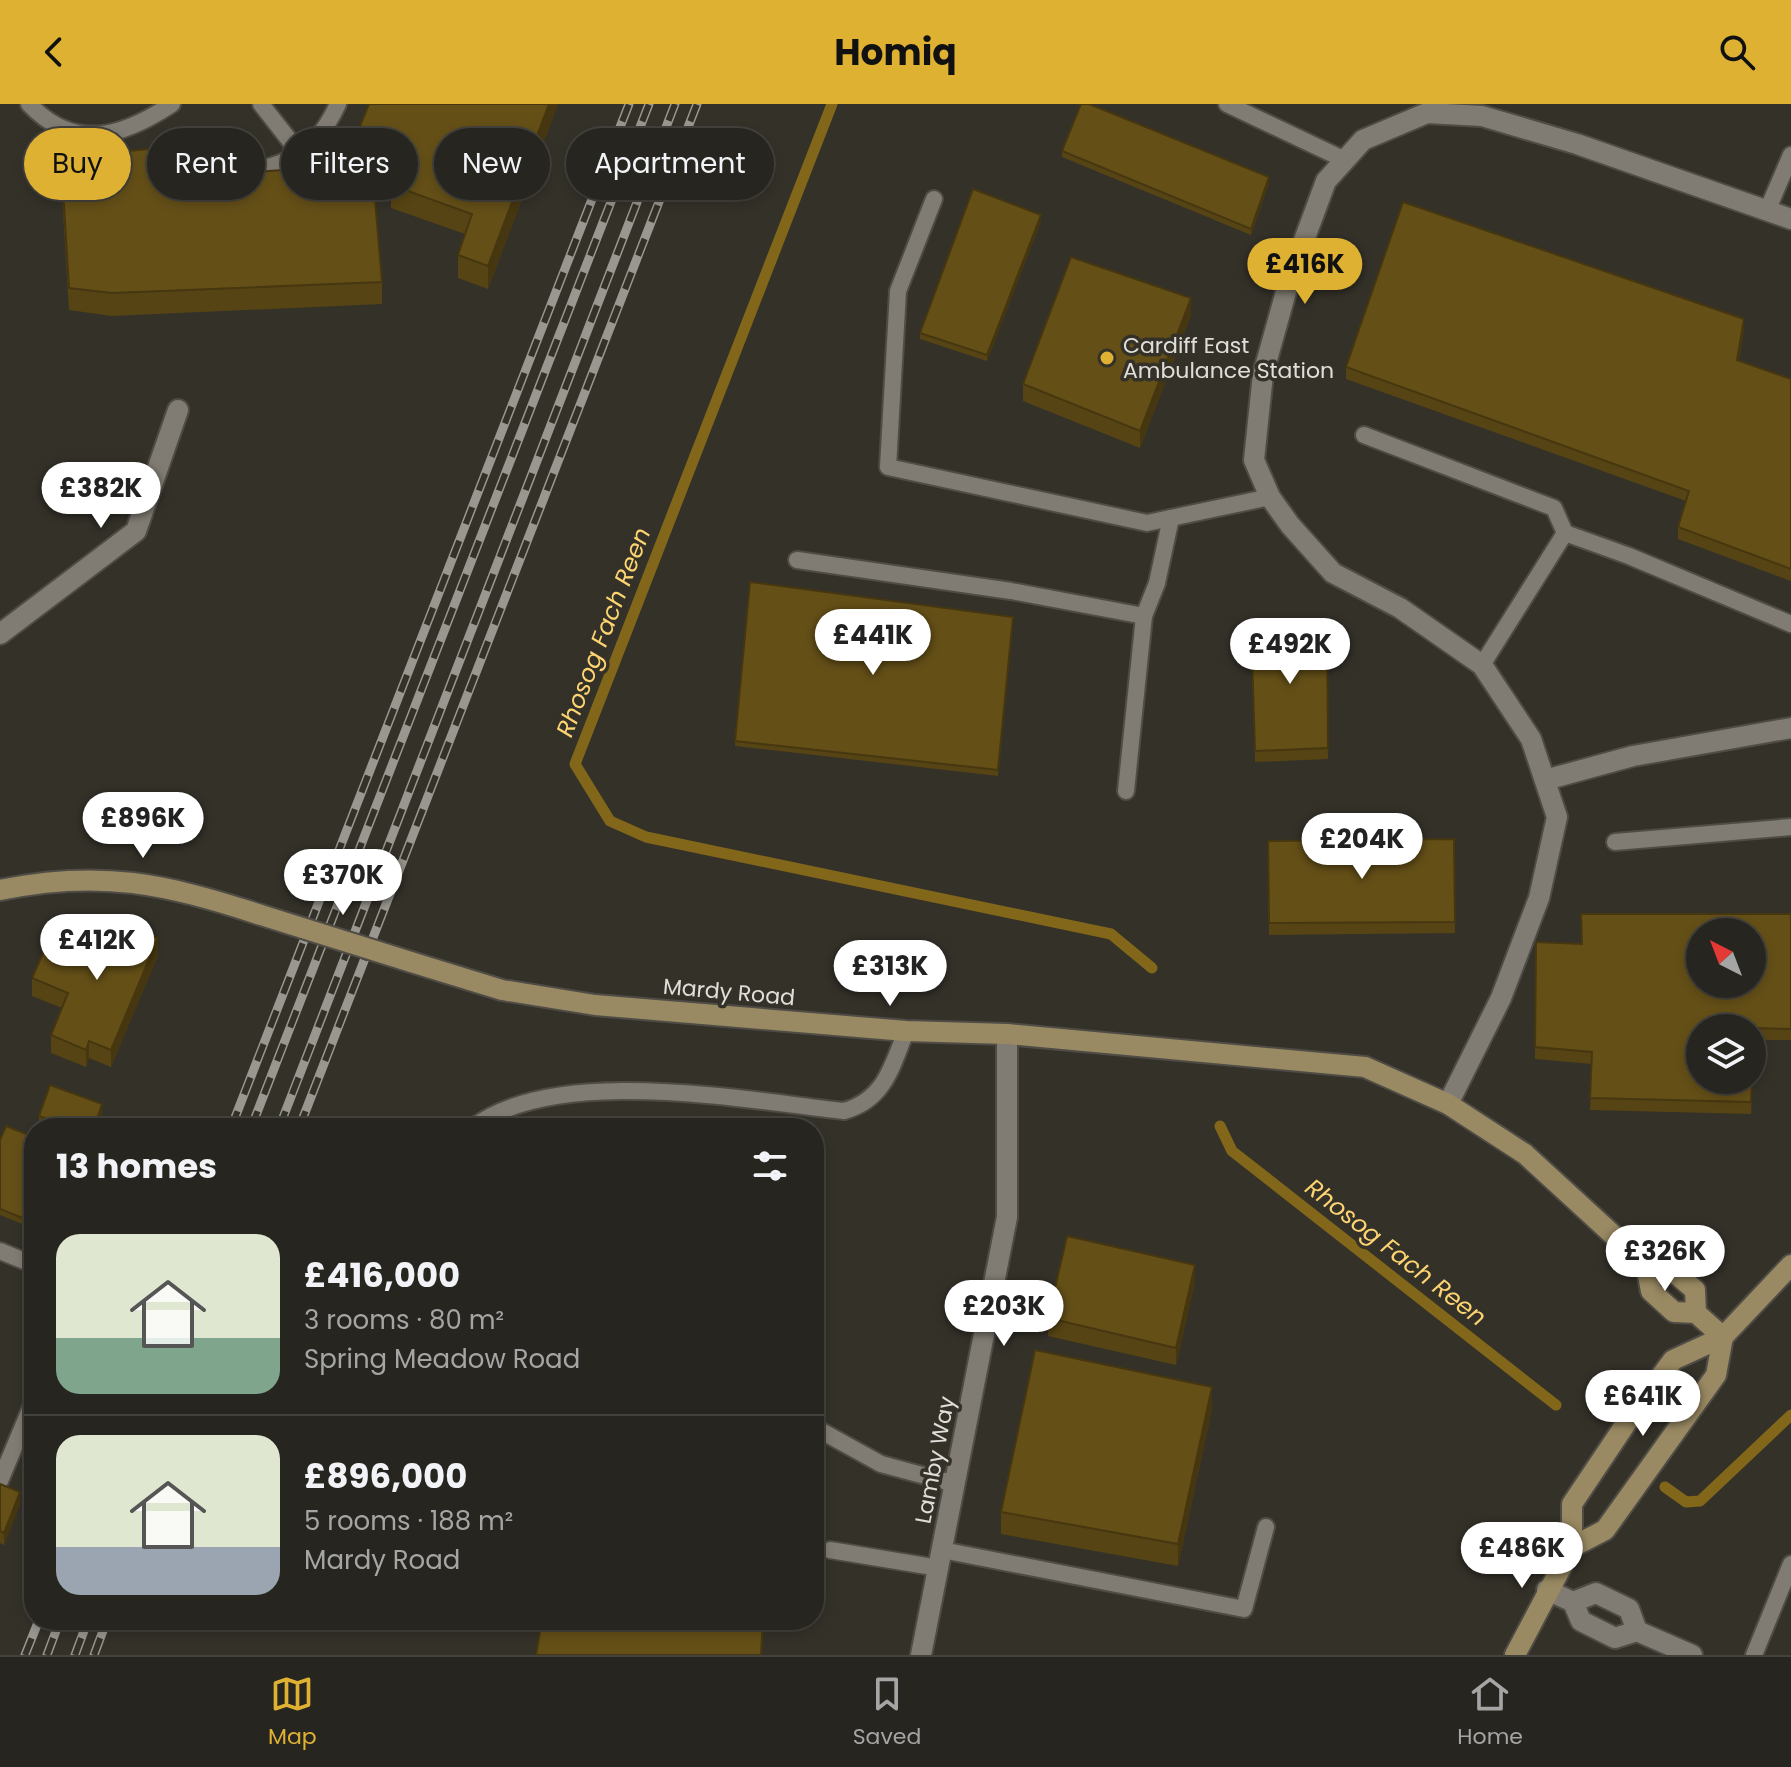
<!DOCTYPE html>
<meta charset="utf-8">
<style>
:root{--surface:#27251f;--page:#2f2d28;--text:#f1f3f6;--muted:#a4a5a4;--line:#43423d;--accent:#deb133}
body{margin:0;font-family:Poppins,sans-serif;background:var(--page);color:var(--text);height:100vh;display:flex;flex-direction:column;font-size:30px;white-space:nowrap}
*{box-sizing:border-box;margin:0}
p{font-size:26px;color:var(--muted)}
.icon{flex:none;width:44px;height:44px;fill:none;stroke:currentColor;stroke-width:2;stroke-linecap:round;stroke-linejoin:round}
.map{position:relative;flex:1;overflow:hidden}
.side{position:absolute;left:24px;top:1014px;width:800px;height:512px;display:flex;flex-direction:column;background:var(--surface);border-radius:32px;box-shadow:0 4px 12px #0003,0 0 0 2px var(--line)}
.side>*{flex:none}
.top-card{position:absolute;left:24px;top:24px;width:800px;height:72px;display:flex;gap:16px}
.needle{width:52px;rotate:318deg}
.controls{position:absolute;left:1686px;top:814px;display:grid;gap:16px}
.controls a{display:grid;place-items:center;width:80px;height:80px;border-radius:50%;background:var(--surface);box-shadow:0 4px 12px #0003,0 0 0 2px var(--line);font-size:40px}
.price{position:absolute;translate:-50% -68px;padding:0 18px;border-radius:28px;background:#fff;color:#222;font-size:26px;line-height:52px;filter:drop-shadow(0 2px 4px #0008)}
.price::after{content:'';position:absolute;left:50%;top:48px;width:24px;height:18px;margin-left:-12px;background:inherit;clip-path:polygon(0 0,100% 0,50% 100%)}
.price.current{background:var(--accent);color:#111}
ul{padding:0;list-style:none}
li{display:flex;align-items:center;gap:24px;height:200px;padding:0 32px}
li+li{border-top:2px solid var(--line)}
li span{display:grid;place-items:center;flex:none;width:224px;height:160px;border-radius:24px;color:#555}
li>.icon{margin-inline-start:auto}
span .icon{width:96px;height:96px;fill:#fffc;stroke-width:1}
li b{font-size:34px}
h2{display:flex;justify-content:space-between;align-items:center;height:96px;padding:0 32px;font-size:34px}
.tag{padding:0 28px;border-radius:36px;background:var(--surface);box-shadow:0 4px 12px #0003,0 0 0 2px var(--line);font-size:28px;line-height:72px}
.tag.current{background:var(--accent);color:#111}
header{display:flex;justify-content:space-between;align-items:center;height:104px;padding:0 32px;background:var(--accent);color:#111;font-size:36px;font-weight:700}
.tabs{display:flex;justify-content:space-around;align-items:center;height:112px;border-top:2px solid var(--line);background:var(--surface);font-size:22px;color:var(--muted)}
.tabs a{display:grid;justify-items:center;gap:4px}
.tabs .current{color:var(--accent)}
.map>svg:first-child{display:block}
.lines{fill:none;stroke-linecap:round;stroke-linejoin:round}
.stream{stroke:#82661a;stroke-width:11}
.lane-casing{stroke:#4f4c46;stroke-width:20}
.street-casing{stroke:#4f4c46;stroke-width:24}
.secondary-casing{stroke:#4f4c46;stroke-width:24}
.lane{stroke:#807c73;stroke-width:16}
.street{stroke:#807c73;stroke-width:20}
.secondary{stroke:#9a8a63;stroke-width:20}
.rail-casing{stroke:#9a9791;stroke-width:9}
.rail{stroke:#343129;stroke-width:6;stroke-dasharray:18;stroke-linecap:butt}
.secondary-bridge-casing{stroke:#4f4c46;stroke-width:24;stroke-linecap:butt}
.secondary-bridge{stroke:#9a8a63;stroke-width:20}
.wall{fill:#564414}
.shaded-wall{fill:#463710}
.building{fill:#644f17;stroke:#463710;stroke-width:2;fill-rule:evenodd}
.poi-dot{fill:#deb133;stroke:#343129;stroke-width:3}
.labels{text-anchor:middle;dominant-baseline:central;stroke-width:7;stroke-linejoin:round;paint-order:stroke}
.poi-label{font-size:22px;fill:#e0ded9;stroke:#343129;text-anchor:start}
.street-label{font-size:22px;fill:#e0ded9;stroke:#343129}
.water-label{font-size:24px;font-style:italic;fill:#fdd471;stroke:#343129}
</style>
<header><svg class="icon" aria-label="back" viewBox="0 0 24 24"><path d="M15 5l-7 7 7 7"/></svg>Homiq<svg class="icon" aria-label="search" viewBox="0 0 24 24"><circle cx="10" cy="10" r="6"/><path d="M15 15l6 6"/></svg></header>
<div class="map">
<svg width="1791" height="1551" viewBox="0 0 1791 1551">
<rect width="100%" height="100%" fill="#343129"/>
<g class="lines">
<g class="stream">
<polyline points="832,0 575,660 610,717 646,733 1111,830 1152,864"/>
<polyline points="1220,1022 1232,1047 1556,1301"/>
<polyline points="1665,1383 1686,1398 1700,1397 1791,1311"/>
</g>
<defs>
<g id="lane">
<path d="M29 0C75 48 122 33 172 0"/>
<polyline points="261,0 301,51"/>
<polyline points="1227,0 1345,56"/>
<path d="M224 72C282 62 312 56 338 0"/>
<polyline points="934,95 898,187 888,363 1147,419 1270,393"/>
<polyline points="1767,107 1791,51"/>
<polyline points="1364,331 1554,404 1565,429"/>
<polyline points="797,456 1011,487 1144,512"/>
<polyline points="1482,561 1565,429 1629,452 1791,520"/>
<polyline points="1126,687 1144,512 1157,479 1171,414"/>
<polyline points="1615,738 1791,723"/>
<path d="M472 1024C555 960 743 996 844 1007 884 996 892 963 906 927"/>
<polyline points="0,1147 34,1161"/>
<polyline points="814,1323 881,1360 955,1380"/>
<polyline points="0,1377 34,1296"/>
<polyline points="830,1446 939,1464"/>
<polyline points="942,1446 1244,1505 1266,1423"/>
<polyline points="1754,1551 1791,1460"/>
</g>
<g id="street">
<polyline points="0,530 136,427 178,306"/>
<polyline points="1545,676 1633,652 1791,624"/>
<polyline points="1448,1000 1501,894 1539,794 1557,713 1531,635 1482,561 1400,504 1333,469 1290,421 1270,393 1254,356 1263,270 1289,177 1326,77 1363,36 1427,9 1482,12 1577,40 1791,115"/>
<polyline points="1547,1486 1573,1498 1581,1517 1615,1534 1637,1527 1692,1551"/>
<polyline points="1573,1498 1596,1489 1629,1505 1637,1527"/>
<polyline points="921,1551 1007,1113 1007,930"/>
</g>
<g id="secondary">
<path d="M0 786C101 765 166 780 261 811"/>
<polyline points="411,858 502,886 595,901 906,927 1007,930 1365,963 1448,1000 1525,1050 1646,1161 1669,1164 1695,1186 1696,1209"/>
<polyline points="1646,1161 1651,1187 1674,1208 1696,1209 1723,1233"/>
<polyline points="1572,1443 1605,1426 1716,1271 1723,1233"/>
<polyline points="1515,1551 1572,1443 1572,1400 1627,1318 1673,1256 1723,1233 1791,1161"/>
</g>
</defs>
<use href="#lane" class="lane-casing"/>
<use href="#street" class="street-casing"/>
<use href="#secondary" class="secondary-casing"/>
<use href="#lane" class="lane"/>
<use href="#street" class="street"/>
<use href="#secondary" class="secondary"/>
<defs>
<g id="rail">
<polyline points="231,1024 629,0"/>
<polyline points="251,1024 649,0"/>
<polyline points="279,1024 675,0"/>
<polyline points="299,1024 697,0"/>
<polyline points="25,1551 39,1516"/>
<polyline points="47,1551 60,1516"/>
<polyline points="75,1551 88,1516"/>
<polyline points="94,1551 107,1516"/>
</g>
</defs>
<use href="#rail" class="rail-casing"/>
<use href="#rail" class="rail"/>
<defs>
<polyline id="secondary-bridge" points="261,811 411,858"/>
</defs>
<use href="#secondary-bridge" class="secondary-bridge-casing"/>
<use href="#secondary-bridge" class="secondary-bridge"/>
</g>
<g class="wall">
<polygon points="558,0 488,185 458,174 458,151 465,130 391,104 391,81 395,71 386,65 356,55 356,32"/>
<polygon points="1062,47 1269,79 1251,131 1062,53"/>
<polygon points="61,53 153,75 382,178 382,200 112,212 69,206 61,75"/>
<polygon points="1041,117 987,257 920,235 920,229"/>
<polygon points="1191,211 1140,344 1023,297 1023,280"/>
<polygon points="1744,226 1739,256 1791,275 1791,477 1678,435 1678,423 1686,397 1346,275 1346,263"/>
<polygon points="1327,517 1328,655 1255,658 1251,520"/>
<polygon points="1013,519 998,672 735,642 735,637"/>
<polygon points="1454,735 1455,829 1269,831 1268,737"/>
<polygon points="1791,810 1791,936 1754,936 1751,1010 1590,1006 1592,960 1535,955 1535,943 1581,840"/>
<polygon points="158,851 111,963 89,954 86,963 51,949 51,931 62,904 32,892 32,874 83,855"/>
<polygon points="39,1012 102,1012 98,1024 39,1024"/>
<polygon points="34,1033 34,1099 25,1121 0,1111 0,1036"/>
<polygon points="1195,1178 1176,1261 1048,1232 1048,1214"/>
<polygon points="1212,1305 1178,1462 1001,1430 1001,1408"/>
<polygon points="0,1380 20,1400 4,1441 0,1439"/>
</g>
<g class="shaded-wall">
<polygon points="549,0 558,0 488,185 488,162"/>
<polygon points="1269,73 1269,79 1251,131 1251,125"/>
<polygon points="1041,111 1041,117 987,257 987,251"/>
<polygon points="1191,194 1191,211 1140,344 1140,327"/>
<polygon points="1744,215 1744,226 1737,268 1737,256"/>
<polygon points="158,834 158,851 111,963 111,946"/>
<polygon points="89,937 89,954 86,963 86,946"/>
<polygon points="102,1000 102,1012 98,1024 94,1024"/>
<polygon points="34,1093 34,1099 25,1121 25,1115"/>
<polygon points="1195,1161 1195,1178 1176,1261 1176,1244"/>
<polygon points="1212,1283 1212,1305 1178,1462 1178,1440"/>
<polygon points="20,1388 20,1400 4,1441 4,1429"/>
<polygon points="763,1516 767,1516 764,1522 762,1551 761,1551"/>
</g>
<g class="building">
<polygon points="369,0 549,0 488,162 458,151 472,110 391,81 401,52 386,42 356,32"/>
<polygon points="1081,0 1089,0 1269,73 1251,125 1062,47"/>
<polygon points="149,45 153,75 372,60 382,178 112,189 69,184 61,53"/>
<polygon points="973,85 1041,111 987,251 920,229"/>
<polygon points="1403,98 1744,215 1737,256 1791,275 1791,465 1678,423 1689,387 1346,263"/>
<polygon points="1071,153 1191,194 1140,327 1023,280"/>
<polygon points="750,478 1013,513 998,666 735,637"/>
<polygon points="1327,517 1328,644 1255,647 1251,520"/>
<polygon points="1454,735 1455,818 1269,819 1268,737"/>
<polygon points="102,810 158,834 111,946 89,937 86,946 51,931 68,889 32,874 47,840 83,855"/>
<path d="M1581 810H1791V925L1754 924 1752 970V924H1700V976H1752L1751 998 1590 994 1592 948 1535 943 1536 838 1582 840ZM1700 828H1752V880H1700Z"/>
<polygon points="50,981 102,1000 94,1024 71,1024 39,1012"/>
<polygon points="6,1022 34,1033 34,1093 25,1115 0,1105 0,1036"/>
<polygon points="1067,1132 1195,1161 1176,1244 1048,1214"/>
<polygon points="1035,1246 1212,1283 1178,1440 1001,1408"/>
<polygon points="0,1380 20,1388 4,1429 0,1427"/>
<polygon points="542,1516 763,1516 761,1551 536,1551"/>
</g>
<circle class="poi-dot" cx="1107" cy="254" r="8"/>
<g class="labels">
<g class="poi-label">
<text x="1123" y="241">Cardiff East<tspan x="1123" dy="25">Ambulance Station</tspan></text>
</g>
<g class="street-label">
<text transform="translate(729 888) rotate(5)">Mardy Road</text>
<text transform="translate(935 1356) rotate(-79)">Lamby Way</text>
</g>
<g class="water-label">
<text transform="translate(603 528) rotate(-69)">Rhosog Fach Reen</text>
<text transform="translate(1396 1148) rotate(38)">Rhosog Fach Reen</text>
</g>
</g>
</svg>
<div class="controls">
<a><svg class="needle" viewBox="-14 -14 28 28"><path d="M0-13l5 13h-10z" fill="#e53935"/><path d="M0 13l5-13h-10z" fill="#a4a5a4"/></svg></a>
<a><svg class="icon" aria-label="layers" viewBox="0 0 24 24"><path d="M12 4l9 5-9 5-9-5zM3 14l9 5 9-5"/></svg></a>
</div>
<b class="price current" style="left:1305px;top:202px">£416K</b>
<b class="price" style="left:101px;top:426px">£382K</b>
<b class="price" style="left:873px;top:573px">£441K</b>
<b class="price" style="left:1290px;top:582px">£492K</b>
<b class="price" style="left:143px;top:756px">£896K</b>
<b class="price" style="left:1362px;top:777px">£204K</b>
<b class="price" style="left:343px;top:813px">£370K</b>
<b class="price" style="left:97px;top:878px">£412K</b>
<b class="price" style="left:890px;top:904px">£313K</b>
<b class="price" style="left:1665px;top:1189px">£326K</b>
<b class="price" style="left:1004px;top:1244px">£203K</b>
<b class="price" style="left:1643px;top:1334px">£641K</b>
<b class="price" style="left:1522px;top:1486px">£486K</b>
<div class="top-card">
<a class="tag current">Buy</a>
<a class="tag">Rent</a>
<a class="tag">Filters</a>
<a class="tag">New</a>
<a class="tag">Apartment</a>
</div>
<section class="side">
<h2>13 homes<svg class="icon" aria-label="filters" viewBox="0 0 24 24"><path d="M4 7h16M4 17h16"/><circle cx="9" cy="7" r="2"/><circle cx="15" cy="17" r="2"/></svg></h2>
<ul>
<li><span style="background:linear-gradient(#dfe7d0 65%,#7fa58c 0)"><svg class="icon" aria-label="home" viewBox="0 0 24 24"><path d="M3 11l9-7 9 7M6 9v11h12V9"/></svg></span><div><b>£416,000</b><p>3 rooms · 80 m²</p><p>Spring Meadow Road</p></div></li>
<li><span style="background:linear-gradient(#dfe7d0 70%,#9aa5b1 0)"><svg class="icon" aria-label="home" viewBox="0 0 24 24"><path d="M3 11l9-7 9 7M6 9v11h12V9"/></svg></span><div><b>£896,000</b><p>5 rooms · 188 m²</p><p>Mardy Road</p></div></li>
</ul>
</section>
</div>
<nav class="tabs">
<a class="current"><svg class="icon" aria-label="map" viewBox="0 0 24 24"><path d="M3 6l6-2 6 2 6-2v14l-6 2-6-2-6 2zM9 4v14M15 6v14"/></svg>Map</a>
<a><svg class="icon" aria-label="saved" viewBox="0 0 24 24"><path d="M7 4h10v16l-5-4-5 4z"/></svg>Saved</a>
<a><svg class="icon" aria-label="home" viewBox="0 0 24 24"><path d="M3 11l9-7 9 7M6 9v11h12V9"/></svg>Home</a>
</nav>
